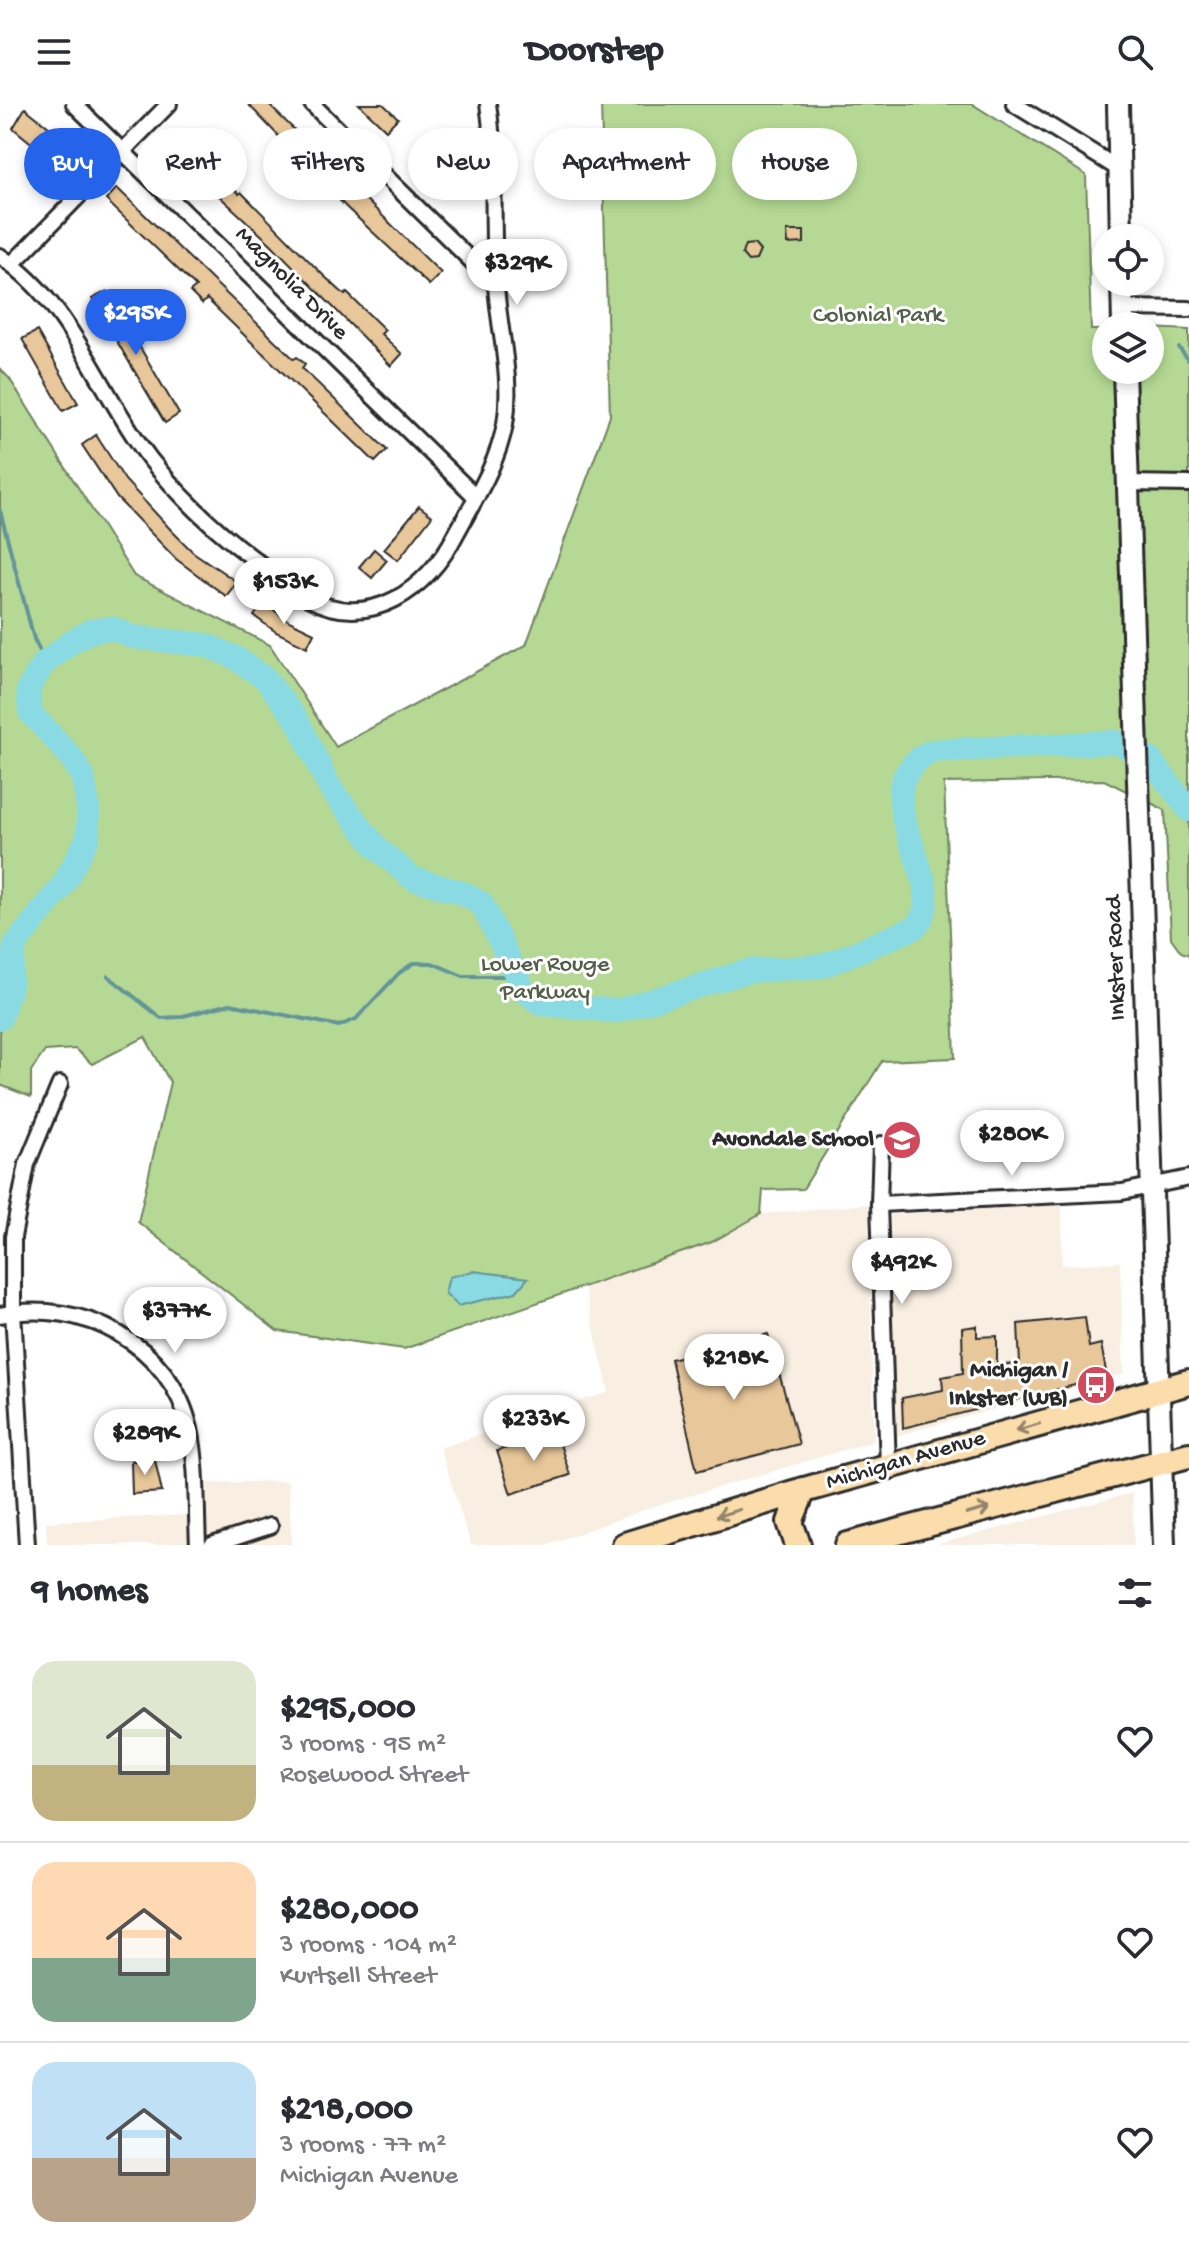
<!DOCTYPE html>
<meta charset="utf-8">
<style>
:root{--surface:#fff;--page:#f2f2f3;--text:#2b2b33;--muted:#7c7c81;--line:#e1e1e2;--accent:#2563eb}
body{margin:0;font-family:"Gochi Hand",sans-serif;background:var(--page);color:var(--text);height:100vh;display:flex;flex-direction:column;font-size:30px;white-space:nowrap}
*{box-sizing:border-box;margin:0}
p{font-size:26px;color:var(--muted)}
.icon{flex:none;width:44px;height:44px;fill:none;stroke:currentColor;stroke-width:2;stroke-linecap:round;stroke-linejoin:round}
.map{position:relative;height:1441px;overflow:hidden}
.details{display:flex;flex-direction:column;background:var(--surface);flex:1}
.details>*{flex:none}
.hud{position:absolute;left:24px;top:24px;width:1142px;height:72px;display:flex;gap:16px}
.fabs{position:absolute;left:1092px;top:120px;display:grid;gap:16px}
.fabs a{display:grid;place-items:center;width:72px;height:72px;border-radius:50%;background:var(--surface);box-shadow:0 4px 12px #0003;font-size:40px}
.price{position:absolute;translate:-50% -68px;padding:0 18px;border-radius:28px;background:#fff;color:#222;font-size:26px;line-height:52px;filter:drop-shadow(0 2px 4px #0008)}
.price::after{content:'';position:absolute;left:50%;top:48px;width:24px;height:18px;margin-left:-12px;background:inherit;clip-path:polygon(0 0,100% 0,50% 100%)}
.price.selected{background:var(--accent);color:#fff}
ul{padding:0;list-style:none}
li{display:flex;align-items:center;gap:24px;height:200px;padding:0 32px}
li+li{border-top:2px solid var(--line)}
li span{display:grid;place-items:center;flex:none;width:224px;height:160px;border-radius:24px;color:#555}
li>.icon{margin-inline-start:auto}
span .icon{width:96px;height:96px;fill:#fffc;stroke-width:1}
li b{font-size:34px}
h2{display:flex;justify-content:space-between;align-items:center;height:96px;padding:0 32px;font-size:34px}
.tag{padding:0 28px;border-radius:36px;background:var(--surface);box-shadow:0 4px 12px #0003;font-size:28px;line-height:72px}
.tag.selected{background:var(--accent);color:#fff}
header{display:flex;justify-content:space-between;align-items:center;height:104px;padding:0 32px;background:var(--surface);font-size:36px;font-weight:700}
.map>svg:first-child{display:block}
.built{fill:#f8eee1}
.green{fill:#b5d994;stroke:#708260;stroke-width:2}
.water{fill:#89dae3;stroke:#639499;stroke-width:2}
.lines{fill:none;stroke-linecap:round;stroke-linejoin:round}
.stream{stroke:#639499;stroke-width:4}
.river{stroke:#89dae3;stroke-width:24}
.building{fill:#e8c79a;stroke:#2b2b2b;stroke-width:2}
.minor-casing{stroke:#2b2b2b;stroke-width:20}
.secondary-casing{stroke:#2b2b2b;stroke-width:26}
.primary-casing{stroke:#2b2b2b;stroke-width:30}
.minor{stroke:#fff;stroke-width:14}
.secondary{stroke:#fff;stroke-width:20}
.primary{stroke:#fbddab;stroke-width:24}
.oneway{stroke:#93846b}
.labels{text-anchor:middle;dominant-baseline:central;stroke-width:6;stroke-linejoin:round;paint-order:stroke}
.street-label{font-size:24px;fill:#2b2b2b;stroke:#fff}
.park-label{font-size:24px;fill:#545f4a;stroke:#fff}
.poi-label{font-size:24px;font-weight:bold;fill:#2b2b2b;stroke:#fff;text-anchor:end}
</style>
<header><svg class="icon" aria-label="menu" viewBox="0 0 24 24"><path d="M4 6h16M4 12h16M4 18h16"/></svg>Doorstep<svg class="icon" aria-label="search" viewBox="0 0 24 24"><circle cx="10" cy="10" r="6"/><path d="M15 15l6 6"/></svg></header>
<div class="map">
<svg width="1189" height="1441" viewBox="0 0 1189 1441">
<rect width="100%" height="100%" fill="#fff"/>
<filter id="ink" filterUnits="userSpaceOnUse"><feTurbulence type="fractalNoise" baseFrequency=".0125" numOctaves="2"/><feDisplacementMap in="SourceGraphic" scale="16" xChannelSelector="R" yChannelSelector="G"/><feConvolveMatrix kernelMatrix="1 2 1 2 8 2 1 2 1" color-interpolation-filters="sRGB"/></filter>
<g filter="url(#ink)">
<g class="built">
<polygon points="868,1100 874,1337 655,1402 546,1441 471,1441 440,1344 609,1288 584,1183 712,1138 761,1110"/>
<polygon points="1062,1100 1062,1161 1120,1158 1124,1270 895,1332 891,1111"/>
<polygon points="288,1377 292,1441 47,1441 46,1418 207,1410 208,1379"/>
<polygon points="1132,1389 1134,1441 935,1441"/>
</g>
<polygon class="green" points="601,0 972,0 1086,71 1091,226 1106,226 1106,266 1150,266 1150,224 1189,226 1189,851 1181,848 1171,834 1165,706 1104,676 944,679 955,954 882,957 803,1085 763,1086 761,1110 712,1138 404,1245 277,1227 138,1118 170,978 145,933 92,960 75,945 45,947 31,967 31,993 0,981 0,265 9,274 134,472 270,541 336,643 526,541 610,312"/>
<polygon class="water" points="473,1167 528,1174 516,1188 458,1202 445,1189 449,1173"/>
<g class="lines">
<g class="stream">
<polyline points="1179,244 1189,257"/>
<polyline points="0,407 34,535 41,549 49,555"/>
<polyline points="108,872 161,914 179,913 230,900 339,922 356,915 399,869 414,859 432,859 463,872 518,872"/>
</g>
<path class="river" d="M0 914 9 886 15 841 63 781 88 734V703L83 673 71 653 30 608 28 586 43 560 70 539 90 527 112 524 132 533 206 541 234 553 265 574 297 616 330 684 377 744 412 774 463 789 482 800 524 887 542 900 617 907 748 867 823 862 914 824C961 781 850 688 932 647L1116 638 1150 655 1189 706"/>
</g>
<g class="building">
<polygon points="248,0 268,0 441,169 429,181 347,104"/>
<polygon points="359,0 383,0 398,14 386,26"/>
<polygon points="25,4 60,32 46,51 13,24"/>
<polygon points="176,31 239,90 241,88 323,171 345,191 347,189 385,226 381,230 402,250 391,262 271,140 165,42"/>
<polygon points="117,84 294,255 297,253 305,260 302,264 387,346 375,358 207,195 202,200 190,188 196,183 106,96"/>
<polygon points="787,127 804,127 804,139 788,140"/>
<polygon points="754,140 760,147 756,156 748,157 742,150 745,141"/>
<polygon points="107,187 179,310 165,319 92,195"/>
<polygon points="37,227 78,299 63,307 22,235"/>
<polygon points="96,331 125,376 172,427 193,448 237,478 226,492 176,455 117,394 82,341"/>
<polygon points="419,402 432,412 398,456 384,445"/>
<polygon points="374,445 387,456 372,474 359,463"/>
<polygon points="264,499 289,517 314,529 307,543 276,528 254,512"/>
<polygon points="1085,1213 1089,1243 1101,1240 1107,1273 903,1324 902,1294 943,1286 942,1273 963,1269 962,1224 977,1222 977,1233 997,1232 997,1261 1020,1260 1018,1220"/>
<polygon points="768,1230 799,1340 697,1367 671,1255"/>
<polygon points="556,1328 570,1371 511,1390 497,1347"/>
<polygon points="155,1356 162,1388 132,1390 131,1357"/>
</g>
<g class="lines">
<defs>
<g id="minor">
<polyline points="74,0 476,393"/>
<polyline points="312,0 495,180"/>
<polyline points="1014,0 1119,65"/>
<path d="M0 152C73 201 98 287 150 355 180 393 215 426 254 455 271 468 289 483 308 494 370 528 428 485 456 430 475 395 498 359 505 320 513 274 499 228 496 181 491 122 497 59 488 0"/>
<polyline points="12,160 169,0"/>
<polyline points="1122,204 1189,205"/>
<polyline points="1128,379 1189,380"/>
<polyline points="881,1040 879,1100 888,1363"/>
<polyline points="879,1100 1122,1088 1189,1074"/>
<path d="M0 1211C82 1194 171 1240 190 1325 198 1362 196 1403 198 1441"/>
<polyline points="27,1441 13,1208 13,1133 27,1060 60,980"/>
<polyline points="212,1441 270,1422"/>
</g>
<g id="secondary">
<polyline points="1118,0 1121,134"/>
<polyline points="1122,178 1123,222"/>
<polyline points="1124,266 1164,1441"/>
</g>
<g id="primary">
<polyline points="625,1441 790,1390 1189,1278"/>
<polyline points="798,1441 790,1418 803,1386"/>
<polyline points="848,1441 1189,1351"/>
</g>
</defs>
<use href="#minor" class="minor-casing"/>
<use href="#secondary" class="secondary-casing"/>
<use href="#primary" class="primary-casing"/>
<use href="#minor" class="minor"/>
<use href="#secondary" class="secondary"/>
<use href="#primary" class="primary"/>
</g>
<defs><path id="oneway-shaft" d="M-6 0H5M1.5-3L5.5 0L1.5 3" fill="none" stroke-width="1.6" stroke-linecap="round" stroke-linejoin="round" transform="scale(2)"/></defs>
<g class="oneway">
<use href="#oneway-shaft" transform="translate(1028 1323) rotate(164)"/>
<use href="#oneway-shaft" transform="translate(978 1407) rotate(-15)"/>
<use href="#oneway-shaft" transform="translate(728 1409) rotate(163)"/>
</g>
</g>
<defs>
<symbol id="school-disc" viewBox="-11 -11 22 22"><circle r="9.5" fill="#d1495b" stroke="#fff"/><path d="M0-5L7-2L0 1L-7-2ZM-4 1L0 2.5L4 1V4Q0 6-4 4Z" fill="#fff"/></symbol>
<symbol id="bus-disc" viewBox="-11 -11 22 22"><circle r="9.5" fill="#d1495b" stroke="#fff"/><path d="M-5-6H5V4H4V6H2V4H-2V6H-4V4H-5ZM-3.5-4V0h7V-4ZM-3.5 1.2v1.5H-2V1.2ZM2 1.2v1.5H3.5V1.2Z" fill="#fff"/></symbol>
</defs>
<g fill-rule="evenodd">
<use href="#school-disc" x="880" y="1014" width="44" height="44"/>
<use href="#bus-disc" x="1074" y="1259" width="44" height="44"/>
</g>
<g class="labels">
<g class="street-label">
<text transform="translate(291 180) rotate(45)">Magnolia Drive</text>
<text transform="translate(1117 854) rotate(-92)">Inkster Road</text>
<text transform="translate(906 1357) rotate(-16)">Michigan Avenue</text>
</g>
<g class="park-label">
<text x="878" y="212">Colonial Park</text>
<text x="545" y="861">Lower Rouge<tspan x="545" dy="28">Parkway</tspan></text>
</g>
<g class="poi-label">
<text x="874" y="1036">Avondale School</text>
<text x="1068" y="1267">Michigan /<tspan x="1068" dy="28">Inkster (WB)</tspan></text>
</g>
</g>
</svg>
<div class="fabs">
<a><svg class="icon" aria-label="locate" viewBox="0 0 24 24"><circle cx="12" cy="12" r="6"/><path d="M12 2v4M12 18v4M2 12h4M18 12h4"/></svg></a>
<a><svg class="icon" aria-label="layers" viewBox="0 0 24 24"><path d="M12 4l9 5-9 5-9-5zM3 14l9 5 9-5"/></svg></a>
</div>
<b class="price" style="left:517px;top:203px">$329K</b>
<b class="price selected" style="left:136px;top:253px">$295K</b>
<b class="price" style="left:284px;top:522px">$153K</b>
<b class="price" style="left:1012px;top:1074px">$280K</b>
<b class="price" style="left:902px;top:1202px">$492K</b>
<b class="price" style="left:175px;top:1251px">$377K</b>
<b class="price" style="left:734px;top:1298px">$218K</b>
<b class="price" style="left:534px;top:1359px">$233K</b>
<b class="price" style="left:145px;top:1373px">$289K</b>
<div class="hud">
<a class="tag selected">Buy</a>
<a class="tag">Rent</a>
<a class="tag">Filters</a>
<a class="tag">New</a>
<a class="tag">Apartment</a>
<a class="tag">House</a>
</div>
</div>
<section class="details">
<h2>9 homes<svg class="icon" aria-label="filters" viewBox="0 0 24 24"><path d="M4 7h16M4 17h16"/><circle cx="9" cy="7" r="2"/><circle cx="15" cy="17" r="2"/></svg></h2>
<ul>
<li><span style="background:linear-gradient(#dfe7d0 65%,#c2b280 0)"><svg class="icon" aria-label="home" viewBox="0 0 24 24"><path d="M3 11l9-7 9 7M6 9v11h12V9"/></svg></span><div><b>$295,000</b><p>3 rooms · 95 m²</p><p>Rosewood Street</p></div><svg class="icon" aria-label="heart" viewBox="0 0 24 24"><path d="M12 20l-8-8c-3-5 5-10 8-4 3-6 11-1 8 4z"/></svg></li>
<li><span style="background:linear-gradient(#ffd9b3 60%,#7fa58c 0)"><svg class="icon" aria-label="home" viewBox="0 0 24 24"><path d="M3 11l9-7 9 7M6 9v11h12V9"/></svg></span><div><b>$280,000</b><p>3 rooms · 104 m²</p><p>Kurtsell Street</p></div><svg class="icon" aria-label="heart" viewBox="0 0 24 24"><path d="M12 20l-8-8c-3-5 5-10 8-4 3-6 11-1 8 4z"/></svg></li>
<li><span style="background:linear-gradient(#bfe0f5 60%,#b9a48a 0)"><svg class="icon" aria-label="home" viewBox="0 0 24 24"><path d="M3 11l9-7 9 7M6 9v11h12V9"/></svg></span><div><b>$218,000</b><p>3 rooms · 77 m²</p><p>Michigan Avenue</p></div><svg class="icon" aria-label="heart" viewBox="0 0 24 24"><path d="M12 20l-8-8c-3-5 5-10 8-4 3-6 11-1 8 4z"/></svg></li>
</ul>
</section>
